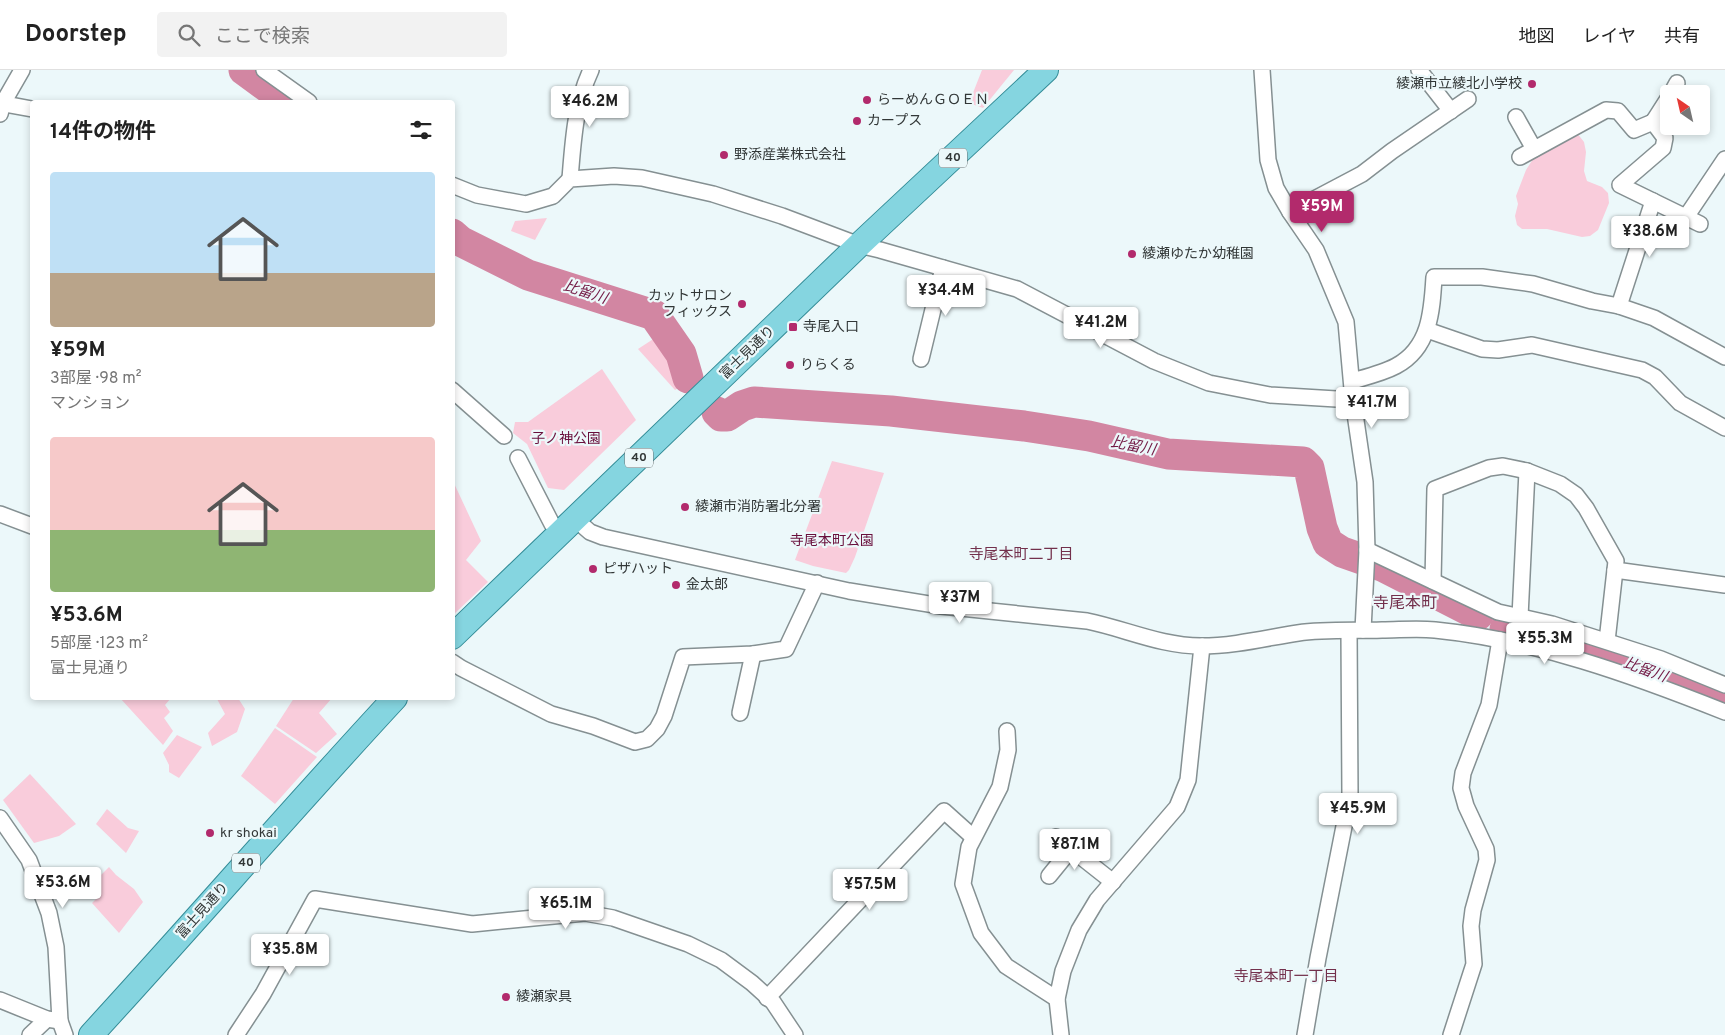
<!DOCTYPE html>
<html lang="ja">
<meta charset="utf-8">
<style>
:root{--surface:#fff;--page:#f2f2f2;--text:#222;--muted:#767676;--line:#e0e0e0;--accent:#b22a6c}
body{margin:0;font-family:Overpass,"Noto Sans JP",sans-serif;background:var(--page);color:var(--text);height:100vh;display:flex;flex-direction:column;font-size:19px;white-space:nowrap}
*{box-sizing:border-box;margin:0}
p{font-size:16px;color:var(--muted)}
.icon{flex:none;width:28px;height:28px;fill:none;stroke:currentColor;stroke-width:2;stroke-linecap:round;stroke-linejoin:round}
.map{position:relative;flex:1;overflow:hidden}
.drawer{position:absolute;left:30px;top:30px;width:425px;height:600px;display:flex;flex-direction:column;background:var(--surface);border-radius:5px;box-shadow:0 2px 8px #0003}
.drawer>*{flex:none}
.needle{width:32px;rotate:326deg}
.fabs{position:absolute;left:1660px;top:15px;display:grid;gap:10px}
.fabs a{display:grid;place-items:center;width:50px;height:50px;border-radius:5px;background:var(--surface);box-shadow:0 2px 8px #0003;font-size:25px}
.price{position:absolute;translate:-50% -42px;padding:0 11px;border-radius:5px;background:#fff;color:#222;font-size:16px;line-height:32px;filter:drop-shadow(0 1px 2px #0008)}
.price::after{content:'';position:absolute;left:50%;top:30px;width:15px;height:11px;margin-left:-8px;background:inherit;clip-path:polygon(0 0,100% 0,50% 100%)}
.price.selected{background:var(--accent);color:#fff}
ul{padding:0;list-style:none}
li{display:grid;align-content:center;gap:10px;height:265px;padding:0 20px}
li span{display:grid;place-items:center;height:155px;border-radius:5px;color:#555}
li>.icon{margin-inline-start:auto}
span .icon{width:90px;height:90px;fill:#fffc;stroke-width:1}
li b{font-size:21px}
h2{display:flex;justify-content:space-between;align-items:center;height:60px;padding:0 20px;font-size:21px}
header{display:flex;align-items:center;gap:30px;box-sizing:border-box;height:70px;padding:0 25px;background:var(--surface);border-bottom:1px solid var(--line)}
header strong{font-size:24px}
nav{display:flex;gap:28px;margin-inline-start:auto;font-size:18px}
.search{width:350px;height:45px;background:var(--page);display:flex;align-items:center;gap:12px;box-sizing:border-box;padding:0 18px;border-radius:5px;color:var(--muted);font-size:19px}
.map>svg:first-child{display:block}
.green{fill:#f9ccdb}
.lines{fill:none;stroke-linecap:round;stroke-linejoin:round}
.river{stroke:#d286a2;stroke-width:31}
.street-casing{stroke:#859092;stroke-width:18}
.primary-casing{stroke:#338c97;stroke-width:26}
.street{stroke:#fff;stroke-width:15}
.primary{stroke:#85d5e0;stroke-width:24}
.poi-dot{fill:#b22a6c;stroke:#ecf8fa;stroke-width:2}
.labels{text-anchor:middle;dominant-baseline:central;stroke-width:4.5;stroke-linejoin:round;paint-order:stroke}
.shield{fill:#ecf8fa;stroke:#6a7172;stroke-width:1}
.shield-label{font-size:12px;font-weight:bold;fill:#323737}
.poi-label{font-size:14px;fill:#323737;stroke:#ecf8fa;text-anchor:start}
.street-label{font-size:14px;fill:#323737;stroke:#ecf8fa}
.park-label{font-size:14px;fill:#690f3c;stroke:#ecf8fa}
.water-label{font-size:15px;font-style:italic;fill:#731a45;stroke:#ecf8fa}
.neighbourhood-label{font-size:15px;fill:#73304c;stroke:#ecf8fa}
.quarter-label{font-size:16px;fill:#73304c;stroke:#ecf8fa}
</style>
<header>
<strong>Doorstep</strong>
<div class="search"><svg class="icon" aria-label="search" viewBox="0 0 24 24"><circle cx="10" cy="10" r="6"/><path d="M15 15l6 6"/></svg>ここで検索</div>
<nav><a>地図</a><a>レイヤ</a><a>共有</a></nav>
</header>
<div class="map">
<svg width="1725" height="965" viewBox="0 0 1725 965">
<rect width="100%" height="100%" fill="#ecf8fa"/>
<g class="green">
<polygon points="982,0 1014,0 983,38 969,33"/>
<polygon points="1577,63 1584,72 1586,82 1584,101 1587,111 1602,117 1608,123 1609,133 1598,160 1590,166 1582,167 1547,159 1522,159 1517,155 1515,146 1518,134 1516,126 1526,100 1533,89"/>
<polygon points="547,148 535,170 511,161 515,151"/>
<polygon points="661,264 690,311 675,320 638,279"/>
<polygon points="602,299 636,350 564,420 548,418 527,374 513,363 515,352 528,352"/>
<polygon points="832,391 884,403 855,487 849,500 846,503 813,496 795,490"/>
<polygon points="452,409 481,471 466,490 488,512 453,545"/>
<polygon points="120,628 171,628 165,635 170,642 164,648 173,661 163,675"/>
<polygon points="238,628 245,639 237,662 212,676 208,663 225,644 217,629"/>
<polygon points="294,628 311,628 315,630 317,628 332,628 319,643 337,664 316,683 276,656"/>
<polygon points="275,658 317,687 275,734 241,706"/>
<polygon points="177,665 202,677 179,708 169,702 169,695 163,683"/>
<polygon points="30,704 76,754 59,766 34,773 3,730"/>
<polygon points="107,739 128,758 139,761 126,783 96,754"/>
<polygon points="109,797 116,805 134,819 143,832 119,863 92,833 101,824 92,814"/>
</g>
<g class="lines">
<g class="river">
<polyline points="244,0 288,32"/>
<polyline points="452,164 460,171 528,205 654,245 681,284 688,308"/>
<polyline points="717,342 721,346 727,346 742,336 754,332 891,341 1024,356 1089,366 1168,384 1303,392 1309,398 1322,458 1328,473 1342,482 1382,496 1478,545"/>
<path d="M1505 559C1537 565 1567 575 1598 584 1641 598 1684 613 1725 632"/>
</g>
<defs>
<g id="street">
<polyline points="264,0 309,32"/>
<polyline points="1262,0 1268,90 1276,118 1290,142 1316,180 1346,252 1353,330 1365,412 1367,480 1363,560"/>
<polyline points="1419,0 1451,41"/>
<polyline points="1671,24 1677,13"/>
<polyline points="1669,27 1653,52 1665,68 1663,78 1620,115 1700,154"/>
<polyline points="0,33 32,39"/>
<polyline points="0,44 3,33 22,0"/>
<polyline points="1516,47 1534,79"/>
<polyline points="1520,87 1606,40 1618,41 1634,60 1653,52"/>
<path d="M570 109C573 72 575 34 591 0"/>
<polyline points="452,115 477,125 526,134 553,126 570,109 614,106 642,108 713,124 782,146 859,175 880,180 1017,219 1154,291 1209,313 1270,325 1353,330"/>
<polyline points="1290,142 1362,104 1392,81 1468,29"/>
<polyline points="1686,147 1725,89"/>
<polyline points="1619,236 1653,131"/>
<polyline points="1427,260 1482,279 1498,280 1532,275 1642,300 1655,307 1680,333 1725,358"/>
<polyline points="921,289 943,198"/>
<path d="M1352 311C1366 307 1383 303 1396 296 1430 278 1432 241 1434 207H1482L1533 214 1592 231 1619 236 1654 248 1725 287"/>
<polyline points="452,320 504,366"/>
<polyline points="518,388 552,454 561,463"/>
<polyline points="0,444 32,456"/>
<path d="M575 449 590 462 603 467 849 521 941 536 1087 551C1126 559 1161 576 1201 576 1234 576 1266 568 1298 563 1325 559 1354 561 1382 560 1399 560 1417 558 1435 560 1535 570 1632 605 1725 642"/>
<polyline points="1367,480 1498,542 1552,554 1661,589 1725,615"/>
<polyline points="1615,500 1725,515"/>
<polyline points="1433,511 1435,419 1489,398 1503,396 1527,401 1560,414 1576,425 1586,438 1616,491 1607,571"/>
<polyline points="1520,547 1527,401"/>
<polyline points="452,592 461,598 551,644 593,656 635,672 647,669 657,659 664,646 683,587 753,584 786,579 817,513"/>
<polyline points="740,643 753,584"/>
<polyline points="1007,661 1008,680 1000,717 969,777 963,814 981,863 1006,896 1057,929"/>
<polyline points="0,748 29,790 49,843 56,877 60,951 65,965"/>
<polyline points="1056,767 1113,812"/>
<polyline points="1049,806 1071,779"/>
<polyline points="767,928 944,741 973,767"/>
<polyline points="0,930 47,949 60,951"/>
<polyline points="30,965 47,949"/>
<polyline points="236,965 263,924 315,829 472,854 585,843 613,848 688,874 721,890 752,913 773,932 795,965"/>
<polyline points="1061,965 1057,929 1063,901 1079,860 1097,830 1177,737 1188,710 1202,576"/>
<polyline points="1305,965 1318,888 1350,726 1349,561"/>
<polyline points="1451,965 1474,894 1471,856 1473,840 1487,790 1486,779 1466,736 1461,718 1463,703 1489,635 1500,570"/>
</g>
<g id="primary">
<polyline points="452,567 859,175 1046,0"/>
<path d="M91 965C193 854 292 739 395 628"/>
</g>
</defs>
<use href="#street" class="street-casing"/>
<use href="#primary" class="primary-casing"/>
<use href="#street" class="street"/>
<use href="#primary" class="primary"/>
</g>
<g class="poi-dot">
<circle cx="1532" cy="14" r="5"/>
<circle cx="867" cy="30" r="5"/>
<circle cx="857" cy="51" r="5"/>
<circle cx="724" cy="85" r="5"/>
<circle cx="1132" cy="184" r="5"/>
<circle cx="742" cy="234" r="5"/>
<rect x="788" y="252" width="10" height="10" rx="2.5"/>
<circle cx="790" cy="295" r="5"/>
<circle cx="685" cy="437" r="5"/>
<circle cx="593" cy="499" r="5"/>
<circle cx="676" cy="515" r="5"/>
<circle cx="210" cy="763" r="5"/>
<circle cx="506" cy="927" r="5"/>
</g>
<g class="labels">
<g class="shield">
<rect x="939" y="78.5" width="28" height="19" rx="4"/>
<rect x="625" y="378.5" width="28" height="19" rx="4"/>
<rect x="232" y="783.5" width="28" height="19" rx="4"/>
</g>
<g class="shield-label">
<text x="953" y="88">40</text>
<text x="639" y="388">40</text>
<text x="246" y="793">40</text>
</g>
<g class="poi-label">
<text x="1522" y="14" text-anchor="end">綾瀬市立綾北小学校</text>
<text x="877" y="30">らーめんＧＯＥＮ</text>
<text x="867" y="51">カープス</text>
<text x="734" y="85">野添産業株式会社</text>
<text x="1142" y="184">綾瀬ゆたか幼稚園</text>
<text x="732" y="226" text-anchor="end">カットサロン<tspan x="732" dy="16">フィックス</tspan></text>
<text x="803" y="257">寺尾入口</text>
<text x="800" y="295">りらくる</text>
<text x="695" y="437">綾瀬市消防署北分署</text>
<text x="603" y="499">ピザハット</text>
<text x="686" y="515">金太郎</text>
<text x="220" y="763">kr shokai</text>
<text x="516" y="927">綾瀬家具</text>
</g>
<g class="street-label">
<text transform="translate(748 283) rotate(-44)">富士見通り</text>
<text transform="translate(203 841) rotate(-48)">富士見通り</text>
</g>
<g class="park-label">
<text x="566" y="369">子ノ神公園</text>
<text x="832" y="471">寺尾本町公園</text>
</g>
<g class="water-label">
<text transform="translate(585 223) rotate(18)">比留川</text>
<text transform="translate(1133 377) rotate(11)">比留川</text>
<text transform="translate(1645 601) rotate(20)">比留川</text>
</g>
<g class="neighbourhood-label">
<text x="1021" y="485">寺尾本町二丁目</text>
<text x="1286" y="907">寺尾本町一丁目</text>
</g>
<g class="quarter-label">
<text x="1405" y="534">寺尾本町</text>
</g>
</g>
</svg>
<div class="fabs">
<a><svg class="needle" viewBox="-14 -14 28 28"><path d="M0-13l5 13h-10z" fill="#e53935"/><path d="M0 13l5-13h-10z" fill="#767676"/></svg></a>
</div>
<b class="price" style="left:590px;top:58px">¥46.2M</b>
<b class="price selected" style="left:1322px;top:163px">¥59M</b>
<b class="price" style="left:1650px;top:188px">¥38.6M</b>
<b class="price" style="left:946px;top:247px">¥34.4M</b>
<b class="price" style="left:1101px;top:279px">¥41.2M</b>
<b class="price" style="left:1372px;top:359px">¥41.7M</b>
<b class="price" style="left:960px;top:554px">¥37M</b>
<b class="price" style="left:1545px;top:595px">¥55.3M</b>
<b class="price" style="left:1358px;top:765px">¥45.9M</b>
<b class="price" style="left:1075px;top:801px">¥87.1M</b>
<b class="price" style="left:63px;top:839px">¥53.6M</b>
<b class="price" style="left:870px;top:841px">¥57.5M</b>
<b class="price" style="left:566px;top:860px">¥65.1M</b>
<b class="price" style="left:290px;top:906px">¥35.8M</b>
<section class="drawer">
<h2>14件の物件<svg class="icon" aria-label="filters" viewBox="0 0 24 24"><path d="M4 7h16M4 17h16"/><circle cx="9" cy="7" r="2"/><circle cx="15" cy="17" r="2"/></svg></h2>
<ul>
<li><span style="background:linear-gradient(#bfe0f5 65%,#b9a48a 0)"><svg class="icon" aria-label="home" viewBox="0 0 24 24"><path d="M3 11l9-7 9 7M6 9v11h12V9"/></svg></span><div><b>¥59M</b><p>3部屋 · 98 m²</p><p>マンション</p></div></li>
<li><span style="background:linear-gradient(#f6c9c9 60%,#8fb573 0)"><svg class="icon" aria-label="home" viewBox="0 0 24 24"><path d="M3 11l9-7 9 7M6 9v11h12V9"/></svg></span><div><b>¥53.6M</b><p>5部屋 · 123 m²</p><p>富士見通り</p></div></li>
</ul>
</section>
</div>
